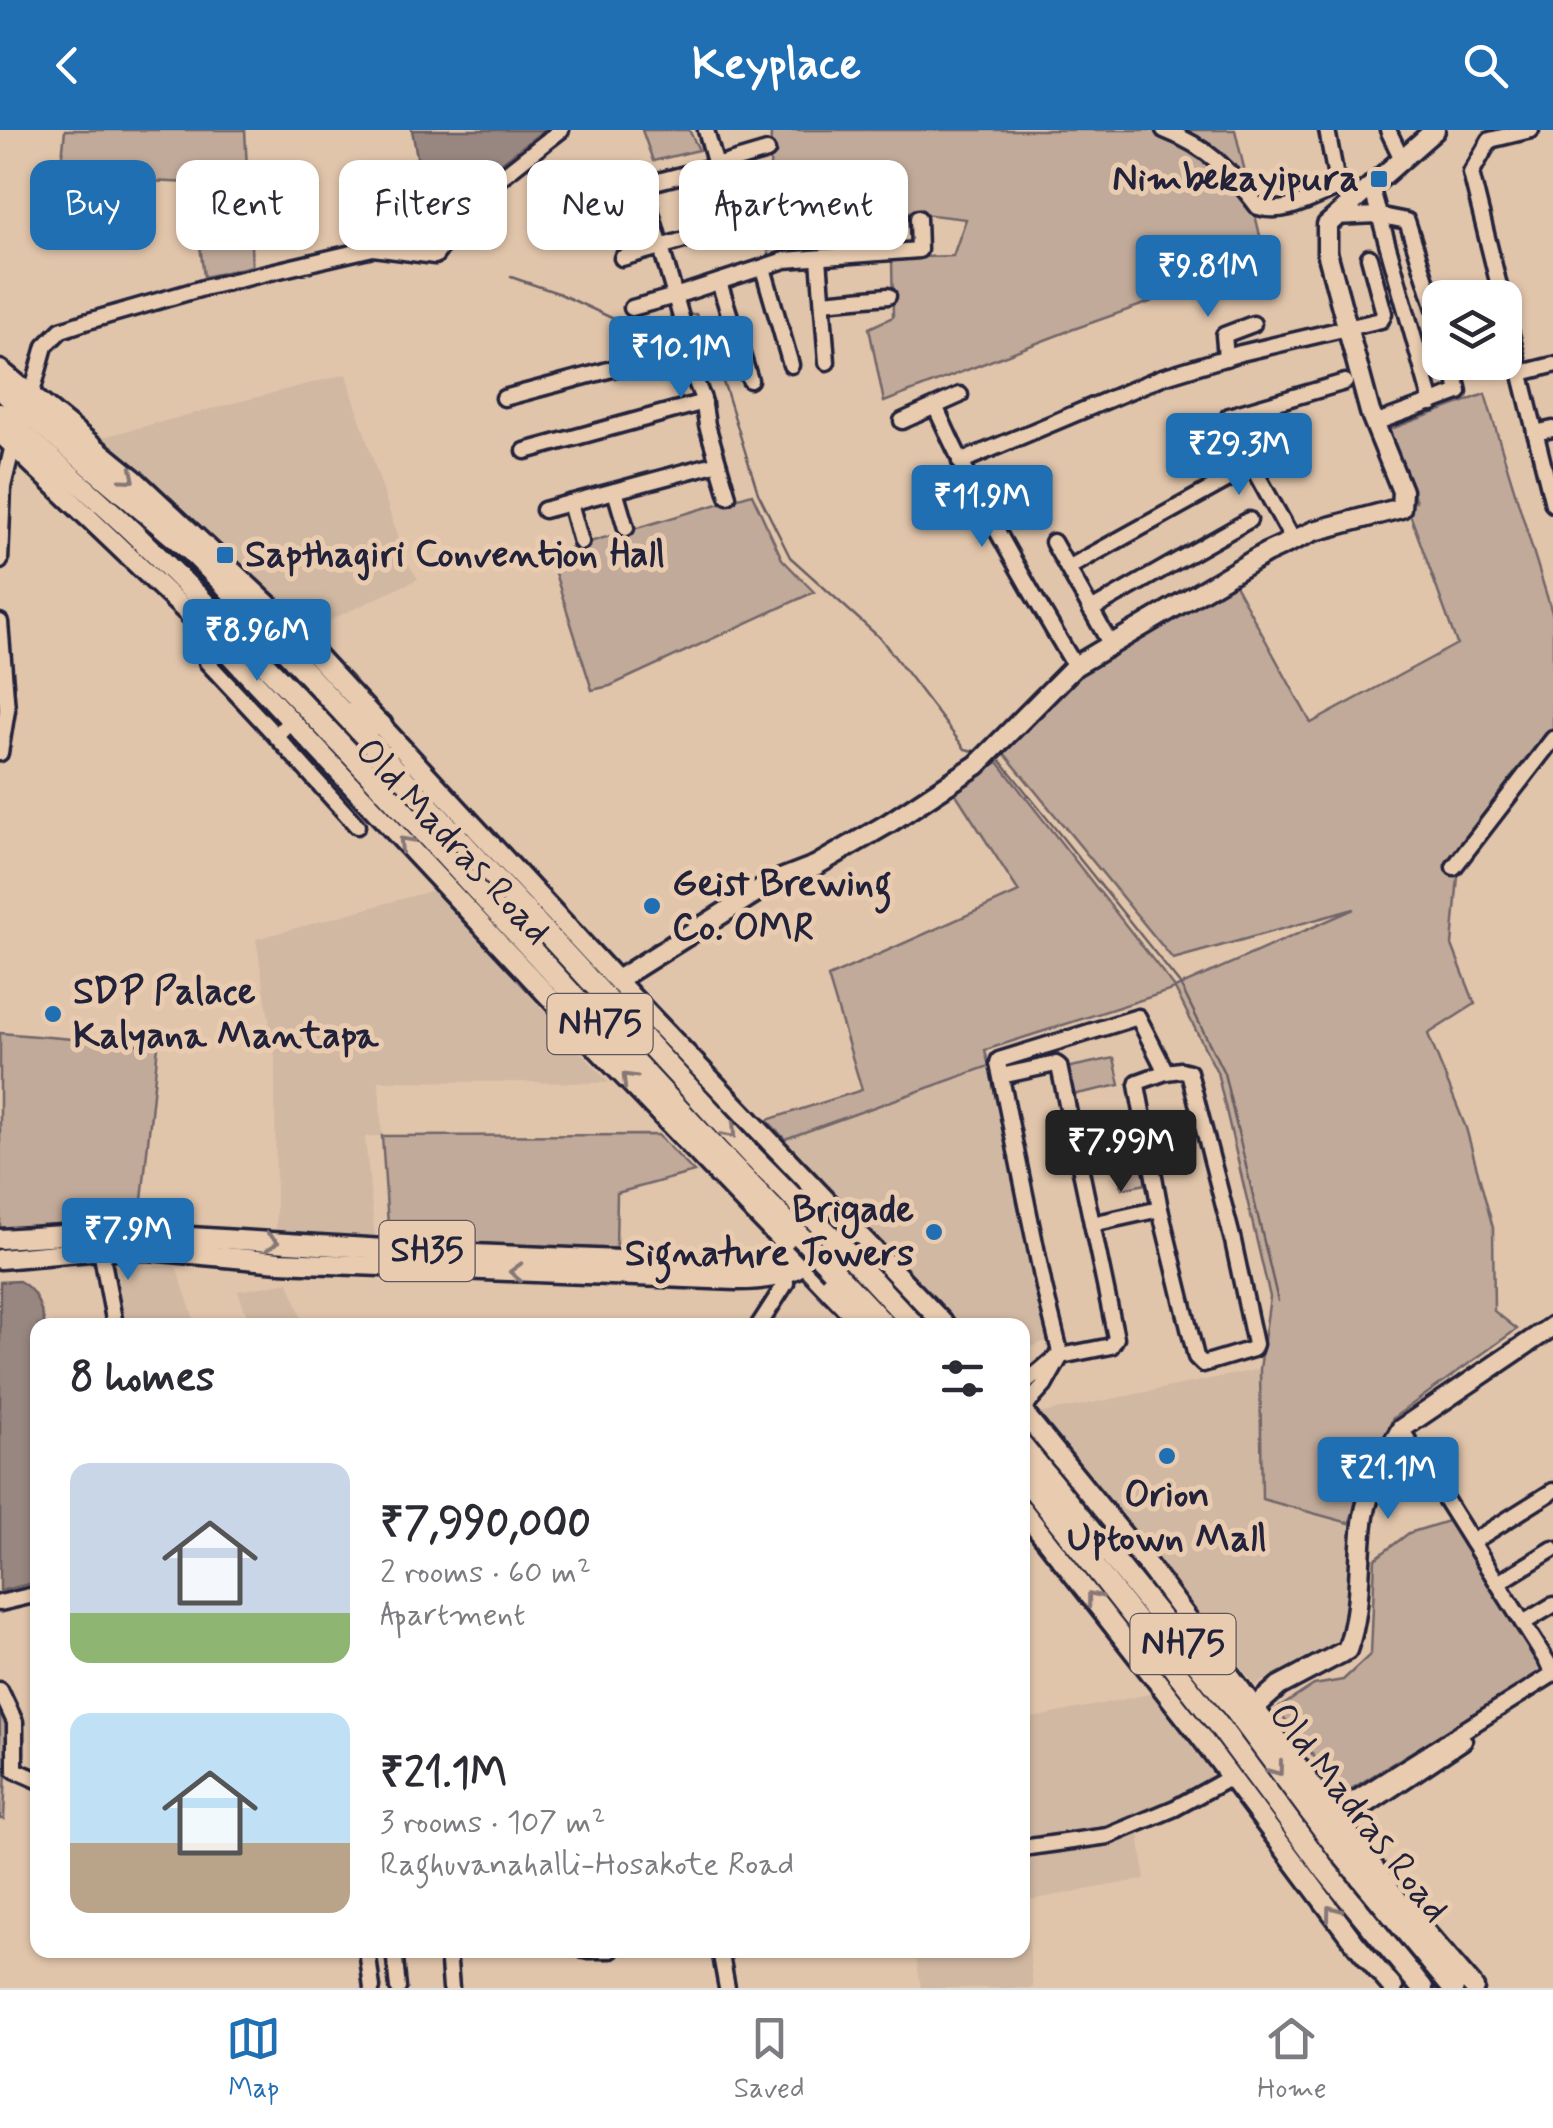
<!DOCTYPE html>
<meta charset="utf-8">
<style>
:root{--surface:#fff;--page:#f2f2f3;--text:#2b2b33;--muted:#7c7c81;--line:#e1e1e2;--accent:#1f6fb2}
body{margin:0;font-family:Mynerve,sans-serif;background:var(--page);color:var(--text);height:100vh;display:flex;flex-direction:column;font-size:38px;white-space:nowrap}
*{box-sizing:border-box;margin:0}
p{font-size:32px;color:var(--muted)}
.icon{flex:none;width:55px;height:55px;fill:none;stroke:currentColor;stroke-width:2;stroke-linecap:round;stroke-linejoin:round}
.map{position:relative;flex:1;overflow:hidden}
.details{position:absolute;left:30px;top:1188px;width:1000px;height:640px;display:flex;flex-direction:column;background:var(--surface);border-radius:20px;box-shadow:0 2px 8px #0004}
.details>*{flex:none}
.top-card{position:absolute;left:30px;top:30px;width:1000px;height:90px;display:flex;gap:20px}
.buttons{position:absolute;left:1422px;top:150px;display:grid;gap:20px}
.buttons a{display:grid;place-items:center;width:100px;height:100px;border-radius:20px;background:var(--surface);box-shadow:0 2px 8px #0004;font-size:50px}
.price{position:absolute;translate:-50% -85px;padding:0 22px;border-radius:10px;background:var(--accent);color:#fff;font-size:32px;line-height:65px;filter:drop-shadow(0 2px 5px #0008)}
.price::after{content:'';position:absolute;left:50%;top:60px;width:30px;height:22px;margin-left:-15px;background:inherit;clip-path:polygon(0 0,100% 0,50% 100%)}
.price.selected{background:#222;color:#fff}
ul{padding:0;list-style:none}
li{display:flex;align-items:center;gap:30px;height:250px;padding:0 40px}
li span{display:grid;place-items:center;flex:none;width:280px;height:200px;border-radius:20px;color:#555}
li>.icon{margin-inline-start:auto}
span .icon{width:120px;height:120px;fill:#fffc;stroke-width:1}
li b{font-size:42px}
h2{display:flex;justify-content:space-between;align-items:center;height:120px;padding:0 40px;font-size:42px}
.tag{padding:0 35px;border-radius:20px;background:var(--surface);box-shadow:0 2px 8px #0004;font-size:35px;line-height:90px}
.tag.selected{background:var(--accent);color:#fff}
header{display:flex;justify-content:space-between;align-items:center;height:130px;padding:0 40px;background:var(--accent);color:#fff;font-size:45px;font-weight:700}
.tabs{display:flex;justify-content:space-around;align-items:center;height:140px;border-top:2px solid var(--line);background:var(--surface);font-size:28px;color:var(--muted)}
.tabs a{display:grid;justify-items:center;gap:5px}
.tabs .selected{color:var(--accent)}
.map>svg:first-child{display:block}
.built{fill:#d1b8a2}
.green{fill:#c1aa99;stroke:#72666a;stroke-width:2.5}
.water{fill:#988680;stroke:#695e64;stroke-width:2.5}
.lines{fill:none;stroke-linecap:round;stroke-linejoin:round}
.stream{stroke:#695e64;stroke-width:2.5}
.minor-casing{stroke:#22223b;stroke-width:21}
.major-casing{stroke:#22223b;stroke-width:25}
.highway-casing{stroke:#22223b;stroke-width:28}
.minor{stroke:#e9ccb0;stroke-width:14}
.major{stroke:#e9ccb0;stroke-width:18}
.highway{stroke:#e9ccb0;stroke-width:20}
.highway-bridge-casing{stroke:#22223b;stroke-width:28;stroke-linecap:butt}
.highway-bridge{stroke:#e9ccb0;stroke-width:20}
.oneway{stroke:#867776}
.poi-dot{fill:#1f6fb2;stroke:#e9ccb0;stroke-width:4}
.labels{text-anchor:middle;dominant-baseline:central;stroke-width:10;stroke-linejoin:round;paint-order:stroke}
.shield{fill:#e9ccb0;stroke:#5e555e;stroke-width:2.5}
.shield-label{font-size:35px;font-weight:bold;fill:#22223b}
.poi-label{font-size:38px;font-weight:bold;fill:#22223b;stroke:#e9ccb0;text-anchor:start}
.street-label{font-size:38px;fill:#22223b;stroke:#e9ccb0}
</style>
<header><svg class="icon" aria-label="back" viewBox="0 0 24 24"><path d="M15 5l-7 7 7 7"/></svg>Keyplace<svg class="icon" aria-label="search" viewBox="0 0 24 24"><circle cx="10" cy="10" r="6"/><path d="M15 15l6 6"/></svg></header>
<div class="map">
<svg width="1553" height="1858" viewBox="0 0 1553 1858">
<rect width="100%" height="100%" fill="#e1c5ab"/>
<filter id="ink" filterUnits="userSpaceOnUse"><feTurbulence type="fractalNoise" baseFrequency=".01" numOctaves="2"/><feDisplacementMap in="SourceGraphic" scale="20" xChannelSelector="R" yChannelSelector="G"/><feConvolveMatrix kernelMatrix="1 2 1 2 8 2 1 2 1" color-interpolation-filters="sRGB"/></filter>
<g filter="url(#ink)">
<g class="built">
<polygon points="346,244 404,427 418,449 309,500 103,307"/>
<polygon points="434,760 609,953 379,951 382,1006 365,1007 375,1108 276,1102 275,926 256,809"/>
<polygon points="989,936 1052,1208 1023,1221 1022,1195 956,1195 785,1009"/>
<polygon points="107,1136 176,1136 196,1195 122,1195"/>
<polygon points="289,1152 304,1195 250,1195 238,1161"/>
<polygon points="1260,1239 1262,1369 1349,1393 1344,1509 1255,1555 1163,1436 1037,1284"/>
<polygon points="1154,1563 1217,1651 1137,1685 1145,1749 1025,1771 1033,1858 921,1858 915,1820 1022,1820 1023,1590"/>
</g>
<g class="green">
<polygon points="65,0 245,0 252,136 204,147 192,53 60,47"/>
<polygon points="642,0 689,0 699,20 653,31"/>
<polygon points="771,0 1235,0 1266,131 1071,200 884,272 869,198 893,187 892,128 953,126 966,89 898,81 889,109 812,107 788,123 768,126"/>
<polygon points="1485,264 1553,486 1553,604 1460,723 1452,815 1475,874 1428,904 1466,998 1493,1098 1494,1181 1517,1199 1393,1288 1349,1393 1262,1369 1260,1239 1270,1167 1217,942 1175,859 985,920 989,936 785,1009 767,990 862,960 828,847 1019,762 954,661 998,632 1175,858 1354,779 1173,829 1004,623 1080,543 1233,451 1311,593 1457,514 1407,376 1416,371 1388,300"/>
<polygon points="752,364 782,429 814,462 610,556 592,560 549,424"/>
<polygon points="0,903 158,916 139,1099 0,1103"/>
<polygon points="1114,928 1120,955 1072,965 1066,938"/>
<polygon points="658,1005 694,1042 617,1063 616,1119 389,1110 382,1006"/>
<polygon points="1137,1010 1146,1054 1122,1059 1113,1015"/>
<polygon points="1451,1390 1546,1540 1343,1664 1277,1579 1314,1555 1343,1550 1371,1524 1375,1429 1409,1403"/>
<polygon points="0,1579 8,1590 4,1689 0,1689"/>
</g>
<g class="water">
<polygon points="412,0 544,0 492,40 447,86 427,80"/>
<path d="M19 1151C37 1160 40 1176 45 1195H38L37 1452 0 1461V1152Z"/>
</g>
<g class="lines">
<g class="stream">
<polyline points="511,147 558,163 631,197 673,188"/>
<polyline points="686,186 696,184 726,260 758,363 790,427 881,509 965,619 979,622"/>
<polyline points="997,626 1180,854 1224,943 1278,1171"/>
</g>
<defs>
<g id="minor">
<polyline points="706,0 716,36 643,55 675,166 785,130 919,120 918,88"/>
<path d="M1164 0C1208 17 1230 40 1258 77 1284 86 1314 67 1338 58L1358 67"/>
<polyline points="1327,0 1338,58"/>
<polyline points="1388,0 1402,29"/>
<polyline points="716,36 767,21"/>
<polyline points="1371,56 1432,273"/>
<polyline points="1335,87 1377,85 1407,91 1440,194"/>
<polyline points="622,128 767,86"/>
<polyline points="819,128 827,232"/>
<polyline points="763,138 791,235"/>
<polyline points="719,152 750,250"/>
<polyline points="1502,168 1471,43 1490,10 1531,0"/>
<polyline points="823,172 888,166"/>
<polyline points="632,178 675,166 682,191 683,220 703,269 707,295 728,366"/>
<polyline points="1505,180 1553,374"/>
<polyline points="1226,228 1224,205 1253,194"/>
<polyline points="1521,243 1553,235"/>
<polyline points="31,266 45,216 61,200 85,192 203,158 373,118 435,126 482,62 561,0"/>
<polyline points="504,268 683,220"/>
<path d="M936 278C976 368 1025 452 1075 536"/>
<polyline points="902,291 960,265"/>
<polyline points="1375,293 1459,262 1452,232"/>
<polyline points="1535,303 1553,299"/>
<polyline points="525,321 704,272"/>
<polyline points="960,332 1162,247 1241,223 1381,190 1384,183 1369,127"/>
<polyline points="1252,336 1293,410"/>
<polyline points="615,361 626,398"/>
<polyline points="570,373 581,412"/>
<polyline points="544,380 718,333"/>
<polyline points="1053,412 1111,515"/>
<polyline points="0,431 3,357 13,315"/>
<polyline points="1068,438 1252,336 1229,286 1345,252"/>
<polyline points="1091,480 1249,390"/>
<polyline points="0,492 7,580 0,623"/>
<polyline points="207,532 276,606"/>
<polyline points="290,591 276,606 357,696"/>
<polyline points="1454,737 1553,609"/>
<polyline points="1001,946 1056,934 1059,936 1116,1208 1111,1216 1061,1226 1044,1157 998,933 999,930 1138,887 1166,942 1181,940 1189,942 1233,1111 1255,1214 1253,1219 1203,1234 1196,1227 1160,1079 1137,955 1138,952 1166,942"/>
<polyline points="1092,1094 1160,1079"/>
<polyline points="101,1120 115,1195"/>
<polyline points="759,1195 786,1153 784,1135"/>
<polyline points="1022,1256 1056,1227"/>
<polyline points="1022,1280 1044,1256 1061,1226"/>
<polyline points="1401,1299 1553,1541"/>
<polyline points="1472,1412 1553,1361"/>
<polyline points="1498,1453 1553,1419"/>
<polyline points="0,1473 38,1464"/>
<polyline points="1523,1493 1553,1475"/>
<polyline points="0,1560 15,1592 15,1640 38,1650"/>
<polyline points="1333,1683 1553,1544"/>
<polyline points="1341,1693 1464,1611"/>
<polyline points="1022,1718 1108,1706 1175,1678 1231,1647"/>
<polyline points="367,1820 372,1858"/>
<polyline points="394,1820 398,1858"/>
<polyline points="448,1820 451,1858"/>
<polyline points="584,1820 611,1820"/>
<polyline points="720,1820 727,1858"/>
</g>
<g id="major">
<polyline points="0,240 135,350 276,482 633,868 945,1195"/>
<polyline points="0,303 209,503 595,916 863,1195"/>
<polyline points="617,850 771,753 815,736 889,693 977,635 1075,536 1266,423 1314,401 1401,378 1402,361 1370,282 1327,122 1327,95 1435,0"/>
<polyline points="0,1109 110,1102 449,1123 743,1135 781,1128 798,1115"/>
<path d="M0 1129 101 1120H149L279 1132 737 1150C765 1150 790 1147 812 1127"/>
<polyline points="1022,1281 1146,1433 1401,1774 1474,1858"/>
<polyline points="1022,1379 1200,1606 1354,1812 1393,1858"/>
<path d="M1254 1578 1279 1556 1347 1520C1363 1477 1357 1431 1364 1386 1369 1357 1386 1325 1401 1299L1553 1196"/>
</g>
<g id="highway">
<polyline points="0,259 192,422 226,456 751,1025 815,1090"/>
<path d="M0 284C49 327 100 369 146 415 374 637 579 880 801 1107"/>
<polyline points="344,583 381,595"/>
<polyline points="849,1125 914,1195"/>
<polyline points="832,1139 885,1195"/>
<polyline points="1022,1315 1237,1583 1337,1718 1453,1858"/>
<polyline points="1022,1345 1219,1596 1327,1742 1422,1858"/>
</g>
</defs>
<use href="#minor" class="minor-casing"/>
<use href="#major" class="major-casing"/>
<use href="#highway" class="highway-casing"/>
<use href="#minor" class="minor"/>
<use href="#major" class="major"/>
<use href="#highway" class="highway"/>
<defs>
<g id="highway-bridge">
<polyline points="815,1090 849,1125"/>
<polyline points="801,1107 832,1139"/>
</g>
</defs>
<use href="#highway-bridge" class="highway-bridge-casing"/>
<use href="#highway-bridge" class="highway-bridge"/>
</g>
<defs><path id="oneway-chevron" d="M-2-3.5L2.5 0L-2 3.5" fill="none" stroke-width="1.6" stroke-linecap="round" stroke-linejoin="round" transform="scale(2.5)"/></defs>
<g class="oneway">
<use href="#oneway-chevron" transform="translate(129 347) rotate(40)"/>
<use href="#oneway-chevron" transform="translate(405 713) rotate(-133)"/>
<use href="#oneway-chevron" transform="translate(628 949) rotate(-134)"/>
<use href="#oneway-chevron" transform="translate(730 1002) rotate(48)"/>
<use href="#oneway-chevron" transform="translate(272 1112) rotate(4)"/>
<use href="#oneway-chevron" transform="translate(516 1142) rotate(-178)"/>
<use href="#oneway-chevron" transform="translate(1093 1468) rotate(-128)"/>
<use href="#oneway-chevron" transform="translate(1277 1639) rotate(53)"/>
<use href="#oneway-chevron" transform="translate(1332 1782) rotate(-127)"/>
</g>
</g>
<g class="poi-dot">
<rect x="1369" y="39" width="20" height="20" rx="5"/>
<rect x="215" y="415" width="20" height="20" rx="5"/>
<circle cx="652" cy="776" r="10"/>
<circle cx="53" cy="884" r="10"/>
<circle cx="934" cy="1102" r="10"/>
<circle cx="1167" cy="1326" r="10"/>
</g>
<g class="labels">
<g class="shield">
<rect x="547.5" y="864" width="105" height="60" rx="8"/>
<rect x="379.5" y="1091" width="95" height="60" rx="8"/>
<rect x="1130.5" y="1484" width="105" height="60" rx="8"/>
</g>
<g class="shield-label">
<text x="600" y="894">NH75</text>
<text x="427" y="1121">SH35</text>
<text x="1183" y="1514">NH75</text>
</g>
<g class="poi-label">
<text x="1359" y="49" text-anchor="end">Nimbekayipura</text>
<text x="245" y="425">Sapthagiri Convention Hall</text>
<text x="672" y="754">Geist Brewing<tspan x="672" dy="44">Co. OMR</tspan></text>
<text x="73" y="862">SDP Palace<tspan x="73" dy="44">Kalyana Mantapa</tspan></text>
<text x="914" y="1080" text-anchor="end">Brigade<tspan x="914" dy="44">Signature Towers</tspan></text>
<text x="1167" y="1365" text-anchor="middle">Orion<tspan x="1167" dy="44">Uptown Mall</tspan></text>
</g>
<g class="street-label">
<text transform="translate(452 712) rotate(47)">Old Madras Road</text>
<text transform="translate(1358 1683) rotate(52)">Old Madras Road</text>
</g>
</g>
</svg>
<div class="buttons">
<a><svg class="icon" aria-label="layers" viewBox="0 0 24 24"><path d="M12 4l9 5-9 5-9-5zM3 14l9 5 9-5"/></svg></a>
</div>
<b class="price" style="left:1208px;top:190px">₹9.81M</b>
<b class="price" style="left:681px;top:271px">₹10.1M</b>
<b class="price" style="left:1239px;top:368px">₹29.3M</b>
<b class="price" style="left:982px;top:420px">₹11.9M</b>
<b class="price" style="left:257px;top:554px">₹8.96M</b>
<b class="price selected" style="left:1121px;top:1065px">₹7.99M</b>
<b class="price" style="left:128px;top:1153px">₹7.9M</b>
<b class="price" style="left:1388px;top:1392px">₹21.1M</b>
<div class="top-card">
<a class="tag selected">Buy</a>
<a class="tag">Rent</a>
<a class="tag">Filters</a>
<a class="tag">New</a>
<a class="tag">Apartment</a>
</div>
<section class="details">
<h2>8 homes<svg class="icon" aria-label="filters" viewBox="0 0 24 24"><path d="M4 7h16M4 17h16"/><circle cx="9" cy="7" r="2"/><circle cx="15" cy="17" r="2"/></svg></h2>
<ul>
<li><span style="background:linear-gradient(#c9d6e8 75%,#8fb573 0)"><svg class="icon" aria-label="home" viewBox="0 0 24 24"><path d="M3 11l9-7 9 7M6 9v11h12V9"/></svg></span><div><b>₹7,990,000</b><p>2 rooms · 60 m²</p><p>Apartment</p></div></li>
<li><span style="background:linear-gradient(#bfe0f5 65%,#b9a48a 0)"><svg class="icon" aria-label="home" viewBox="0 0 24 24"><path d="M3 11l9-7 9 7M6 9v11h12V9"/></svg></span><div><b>₹21.1M</b><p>3 rooms · 107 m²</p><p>Raghuvanahalli-Hosakote Road</p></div></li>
</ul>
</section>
</div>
<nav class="tabs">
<a class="selected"><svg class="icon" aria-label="map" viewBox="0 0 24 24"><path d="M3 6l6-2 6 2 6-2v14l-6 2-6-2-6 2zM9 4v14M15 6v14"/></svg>Map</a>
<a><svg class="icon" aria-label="saved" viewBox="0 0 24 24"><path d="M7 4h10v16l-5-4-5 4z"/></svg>Saved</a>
<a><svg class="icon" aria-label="home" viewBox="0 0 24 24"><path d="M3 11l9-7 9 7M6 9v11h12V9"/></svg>Home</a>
</nav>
